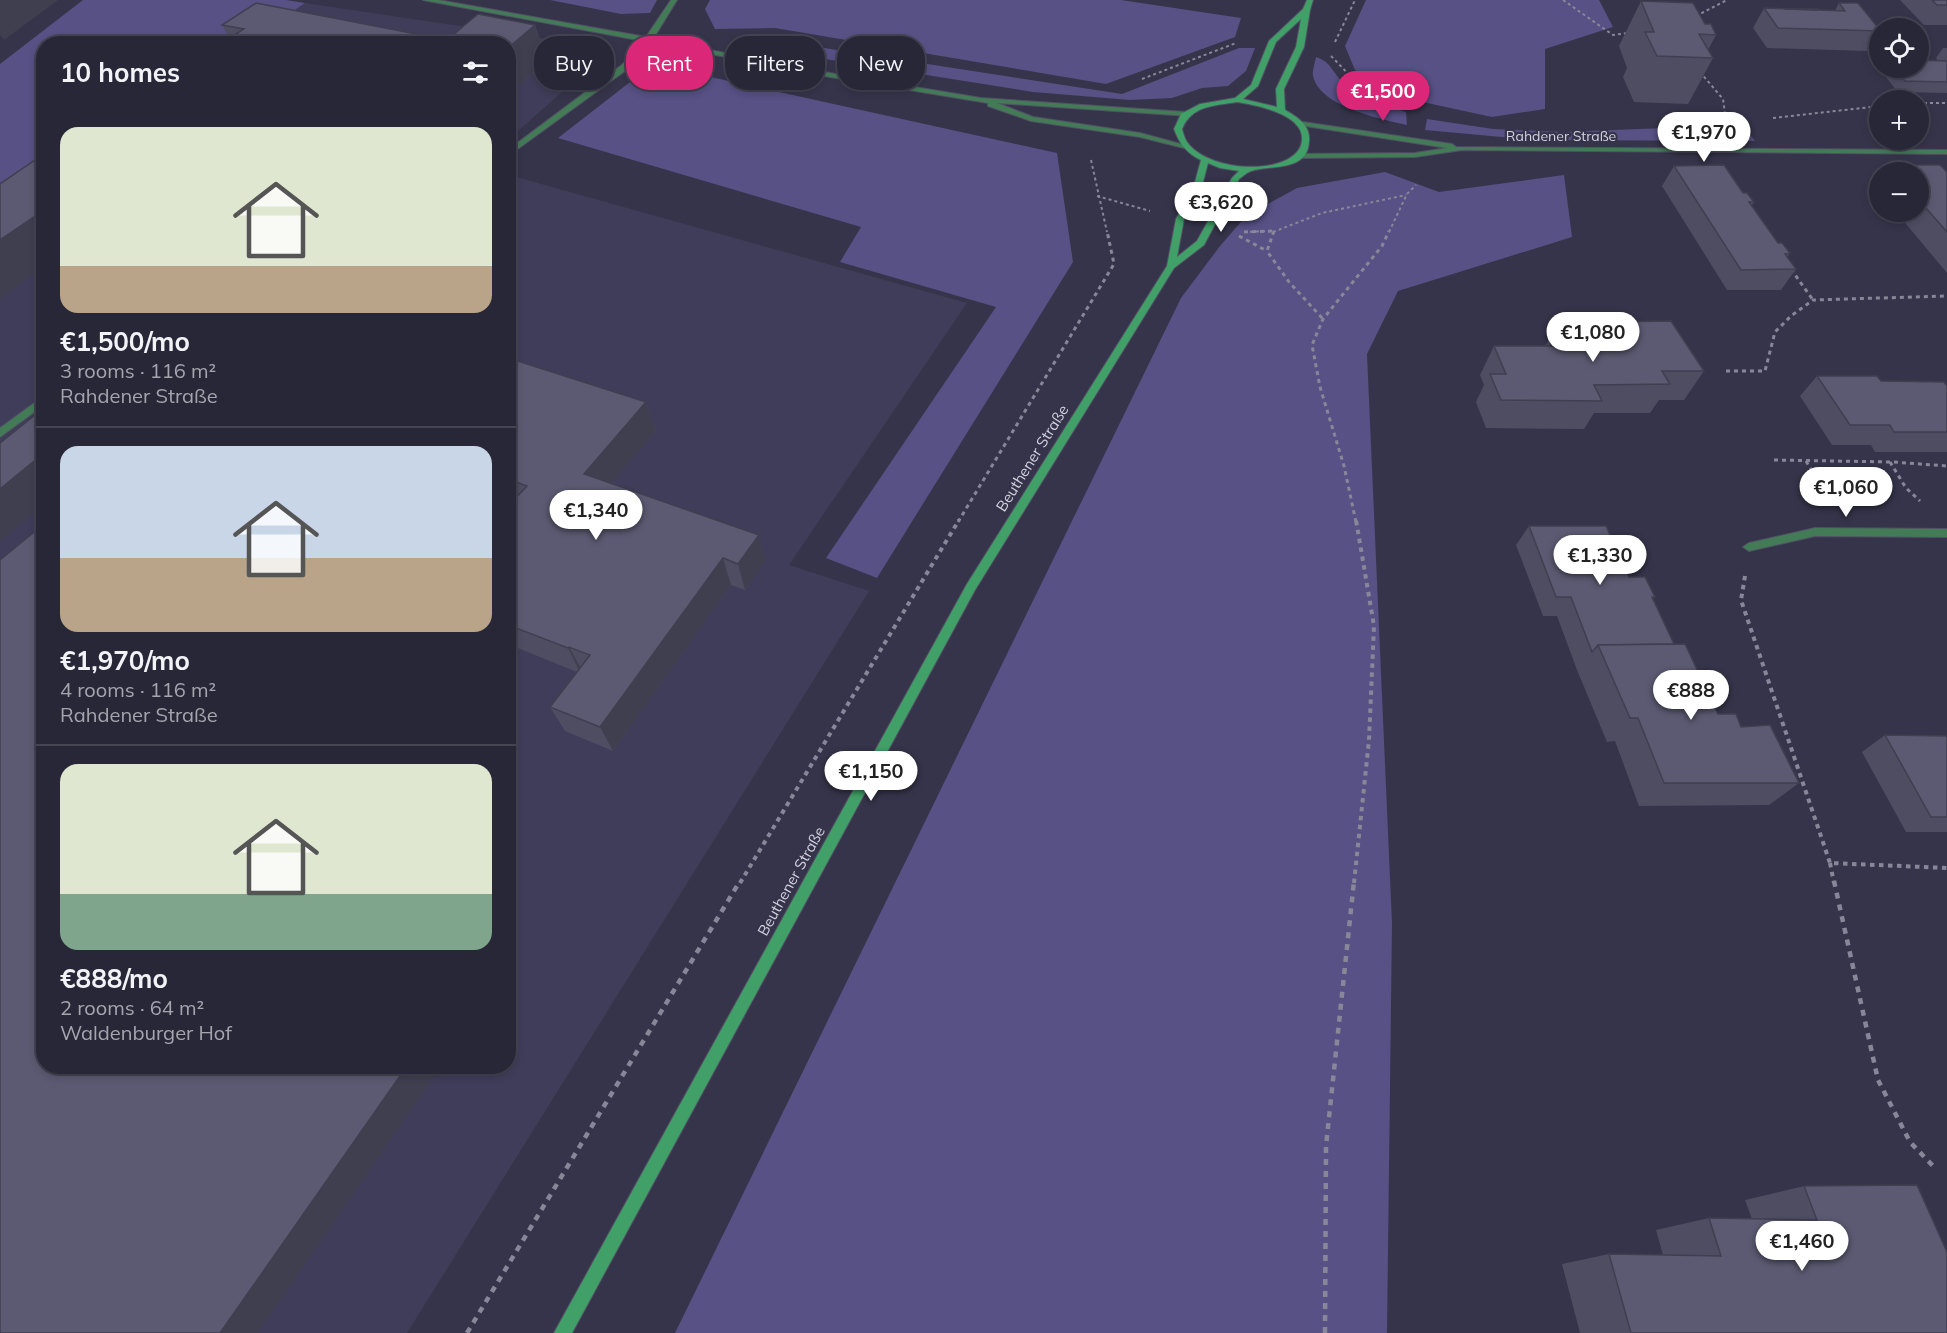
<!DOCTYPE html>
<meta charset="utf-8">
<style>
:root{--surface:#282738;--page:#302f40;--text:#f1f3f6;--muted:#a5a5ae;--line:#444453;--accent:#db2777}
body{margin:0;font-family:Mulish,sans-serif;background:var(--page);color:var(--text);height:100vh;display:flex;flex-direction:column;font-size:22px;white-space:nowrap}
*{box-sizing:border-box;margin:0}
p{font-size:20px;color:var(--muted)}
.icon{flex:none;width:33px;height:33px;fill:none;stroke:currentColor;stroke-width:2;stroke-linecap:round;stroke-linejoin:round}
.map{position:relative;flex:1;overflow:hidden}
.details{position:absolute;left:36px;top:36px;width:480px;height:1038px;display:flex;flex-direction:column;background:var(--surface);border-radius:24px;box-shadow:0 3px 9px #0003,0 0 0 2px var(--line)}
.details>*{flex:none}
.top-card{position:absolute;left:534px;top:36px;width:570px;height:54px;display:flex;gap:12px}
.controls{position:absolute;left:1869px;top:18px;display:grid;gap:12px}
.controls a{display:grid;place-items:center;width:60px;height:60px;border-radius:50%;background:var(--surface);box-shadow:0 3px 9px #0003,0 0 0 2px var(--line);font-size:30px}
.price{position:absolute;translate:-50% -51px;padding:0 14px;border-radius:21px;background:#fff;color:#222;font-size:20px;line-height:39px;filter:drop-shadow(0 2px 3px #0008)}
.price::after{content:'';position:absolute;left:50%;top:36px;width:18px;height:14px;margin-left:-9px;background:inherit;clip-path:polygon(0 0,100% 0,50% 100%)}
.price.active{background:var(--accent);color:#fff}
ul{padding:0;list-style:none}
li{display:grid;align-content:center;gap:12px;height:318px;padding:0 24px}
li+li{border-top:2px solid var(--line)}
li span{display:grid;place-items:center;height:186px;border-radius:18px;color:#555}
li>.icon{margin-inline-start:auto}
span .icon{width:108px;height:108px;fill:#fffc;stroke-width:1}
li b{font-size:26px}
h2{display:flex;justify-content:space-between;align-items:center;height:72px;padding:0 24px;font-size:26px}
.tag{padding:0 21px;border-radius:24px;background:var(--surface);box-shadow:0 3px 9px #0003,0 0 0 2px var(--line);font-size:21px;line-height:54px}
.tag.active{background:var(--accent);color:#fff}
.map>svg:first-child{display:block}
.built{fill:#403d5a}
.green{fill:#575185}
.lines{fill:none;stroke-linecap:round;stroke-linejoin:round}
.lane-casing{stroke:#525065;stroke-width:2}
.street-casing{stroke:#525065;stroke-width:2}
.secondary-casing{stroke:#525065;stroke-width:2}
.path-far3{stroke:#888799;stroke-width:2;stroke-dasharray:3 3;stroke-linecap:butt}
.path-far2{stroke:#888799;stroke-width:3;stroke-dasharray:4 4;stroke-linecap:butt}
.path-far1{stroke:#888799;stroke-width:4;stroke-dasharray:4.5 4.5;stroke-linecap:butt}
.path{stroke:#888799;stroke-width:4.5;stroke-dasharray:6 6;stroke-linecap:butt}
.lane{fill:#437b57;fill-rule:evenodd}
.street{fill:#437b57;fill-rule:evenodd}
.secondary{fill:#41a067;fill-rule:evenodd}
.wall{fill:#4f4d62}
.shaded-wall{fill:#403f50}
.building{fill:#5c5a72;stroke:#403f50;stroke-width:1.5}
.labels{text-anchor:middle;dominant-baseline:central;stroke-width:4.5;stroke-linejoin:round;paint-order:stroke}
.far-street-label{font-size:14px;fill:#d3d2e0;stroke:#36344a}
.street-label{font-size:15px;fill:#d3d2e0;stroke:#36344a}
</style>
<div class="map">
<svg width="1947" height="1333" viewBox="0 0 1947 1333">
<rect width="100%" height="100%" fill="#36344a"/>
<g class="built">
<polygon points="305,3 593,46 580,76 509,139 508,44 248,44"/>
<polygon points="509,175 967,303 789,565 869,591 407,1333 0,1333 0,218 43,187 44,1066 508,1066"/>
</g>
<g class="green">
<polygon points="83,0 286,0 305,3 248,43 44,44 43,187 0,218 0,64"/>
<polygon points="550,0 657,0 650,13 621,14"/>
<polygon points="710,0 1121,0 1241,18 1235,37 1106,84 775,28 715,29 705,9"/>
<polygon points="1366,0 1599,0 1613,27 1545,49 1545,109 1492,117 1404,98 1355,70 1345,46"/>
<polygon points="731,44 798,44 1122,94 1239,48 1255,48 1246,71 1228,86 1202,88 1172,98 1130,100 1033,92"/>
<path d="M1316 57C1332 62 1332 73 1344 83 1362 98 1384 105 1406 112L1407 125C1381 119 1320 107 1313 76 1312 71 1315 63 1316 57Z"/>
<polygon points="670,68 1057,153 1073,262 877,578 826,558 996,307 840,262 861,227 558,138 643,72"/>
<polygon points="1427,119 1493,129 1562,132 1743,125 1755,141 1533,140 1425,130"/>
<polygon points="1385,172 1439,192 1564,175 1572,237 1398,291 1367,354 1392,923 1387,1333 675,1333 1181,298 1220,246 1246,216 1297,188"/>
</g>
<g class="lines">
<defs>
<polygon id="lane" points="44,396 44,405 0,437 0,428"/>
<g id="street">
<polygon points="423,0 438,0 646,37 671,0 677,0 653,39 818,71 981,98 1186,112 1190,114 1189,116 997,103 1033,117 1140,133 1188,146 1184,148 1140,137 1031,121 988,106 988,103 818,75 650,42 629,68 508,156 508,150 623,64 643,41"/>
<polygon points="1296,121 1452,144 1456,147 1947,150 1947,154 1462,150 1415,157 1298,158 1295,158 1295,154 1415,153 1447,148 1299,125 1296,125"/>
<polygon points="1815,528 1947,529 1947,537 1815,536 1749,551 1743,547 1749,543"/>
</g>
<path id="secondary" d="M1307 0H1313L1310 10 1304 47 1284 89 1285 110C1297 117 1311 125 1309 142 1307 175 1263 163 1247 173 1244 175 1242 177 1239 179L1204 245 1174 268 975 590 572 1333H554L967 584 1167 266 1176 219 1195 182 1201 160C1187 154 1179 143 1174 129L1181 114 1200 104 1235 98 1251 85 1269 41 1303 9ZM1301 19 1296 47 1276 89 1277 107 1243 99 1258 86 1276 42ZM1237 102C1256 105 1302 114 1302 138 1302 145 1300 150 1294 155 1270 175 1206 169 1187 142 1185 139 1183 133 1182 129 1192 105 1214 106 1237 102ZM1208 163 1220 168 1239 171 1232 178 1197 241 1177 257 1184 219 1203 182Z"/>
</defs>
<use href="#lane" class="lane-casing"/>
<use href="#street" class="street-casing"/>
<use href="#secondary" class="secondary-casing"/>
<g class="path-far3">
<polyline points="1563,0 1613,35 1628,33"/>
<polyline points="1696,16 1727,0"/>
<polyline points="1335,42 1355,0"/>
<polyline points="1331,56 1360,86 1398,105"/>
<polyline points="1700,72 1723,99 1726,121"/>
<polyline points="1142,79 1236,43"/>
<polyline points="1918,103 1947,103"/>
<polyline points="1773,118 1880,106"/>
<polyline points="1091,160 1107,232"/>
<polyline points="1097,196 1150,211"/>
<polyline points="1244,232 1273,231"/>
<polyline points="1273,232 1322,213 1406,195"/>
<polyline points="1389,232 1407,194 1416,185"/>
</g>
<g class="path-far2">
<polyline points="1274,231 1267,251 1289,282 1323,319"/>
<polyline points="1244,232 1273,231"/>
<polyline points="1239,236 1267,251"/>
<polyline points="1791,269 1813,300"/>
<polyline points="1726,371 1765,371 1775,332 1791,316 1813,300 1947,296"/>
<polyline points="1774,460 1893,462 1947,466"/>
<polyline points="1806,461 1830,501"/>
<polyline points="1890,462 1906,488 1920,501"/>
<polyline points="958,522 1114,264 1107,231"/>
<polyline points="1356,522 1344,466 1320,387 1312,345 1323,319 1382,246 1389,231"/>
</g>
<g class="path-far1">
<polyline points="1745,576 1741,600 1830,863 1947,868"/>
<polyline points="1830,863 1834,883"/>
<polyline points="740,883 959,520"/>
<polyline points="1354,883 1369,740 1374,626 1356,520"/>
</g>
<g class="path">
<polyline points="1834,881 1878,1080 1910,1142 1933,1166"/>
<polyline points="467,1333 740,881"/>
<polyline points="1325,1333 1326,1146 1354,881"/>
</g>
<use href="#lane" class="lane"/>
<use href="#street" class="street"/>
<use href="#secondary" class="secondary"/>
</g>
<g class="wall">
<polygon points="1900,0 1947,0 1947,25 1924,25"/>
<polygon points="1641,1 1705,24 1716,35 1708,50 1713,58 1688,104 1634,102 1623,77 1627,68 1619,46"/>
<polygon points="256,3 447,40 478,14 535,25 547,61 508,95 508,44 233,44 222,25"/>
<polygon points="1839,3 1880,30 1880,33 1868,51 1767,48 1753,28 1764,8 1835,11"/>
<polygon points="1943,48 1947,48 1947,93 1898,92 1880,70 1882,68 1918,68 1938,61 1936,58"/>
<polygon points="1890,165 1947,172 1947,273 1896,212 1918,212 1918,172 1884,172"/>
<polygon points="1674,166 1743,193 1754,202 1752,205 1778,243 1790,253 1787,257 1796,269 1781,290 1727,290 1662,186"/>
<polygon points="1880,178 1880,191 1875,185"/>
<polygon points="1607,322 1704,371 1684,400 1659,400 1650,413 1594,413 1584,429 1486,428 1476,402 1484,385 1480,375 1494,346 1545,346 1552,333 1600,334"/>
<polygon points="508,358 646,402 656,431 611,483 759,535 765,561 745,590 731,585 613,751 565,731 550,707 577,672 508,644 508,506 511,503 508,502"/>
<polygon points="1817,376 1947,386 1947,452 1875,452 1871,445 1832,445 1800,396"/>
<polygon points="1529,526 1629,577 1653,599 1674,644 1718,714 1741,727 1799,783 1769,805 1639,806 1615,741 1607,742 1577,670 1557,616 1543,616 1516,545"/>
<polygon points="1885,735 1947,736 1947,832 1906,832 1862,752"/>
<polygon points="1804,1186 1947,1333 1580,1333 1562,1264 1609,1254 1663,1255 1656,1230 1709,1218 1752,1219 1745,1200"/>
</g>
<g class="shaded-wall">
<polygon points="1,0 58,0 4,40 0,35 0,1"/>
<polygon points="535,25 547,61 508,95 508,48"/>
<polygon points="44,210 44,267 0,299 0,240"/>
<polygon points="510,231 515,241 508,247 508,233"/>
<polygon points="646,402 656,431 596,501 584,474"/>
<polygon points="44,453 44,504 0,542 0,489"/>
<polygon points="759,535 765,561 745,590 738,564"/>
<polygon points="723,558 731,585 613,751 600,727"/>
<polygon points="569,647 583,672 581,674 568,648"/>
<polygon points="407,1066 441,1066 258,1333 220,1333"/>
</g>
<g class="building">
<polygon points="1932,0 1947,0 1947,5 1937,5"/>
<polygon points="1641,1 1693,3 1705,24 1711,24 1716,35 1699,34 1713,58 1657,56 1645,32 1654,32"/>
<polygon points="256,3 447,40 478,14 535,25 508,48 508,44 283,44 236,34 244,29 222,25"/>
<polygon points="1839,3 1858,3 1880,30 1880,31 1778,28 1764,8 1845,11"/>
<polygon points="1784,9 1817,9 1817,10 1785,9"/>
<polygon points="1918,60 1947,61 1947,82 1905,81 1893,68 1918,68"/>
<polygon points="44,154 44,210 0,240 0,184"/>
<polygon points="1724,165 1743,193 1747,193 1754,202 1749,202 1778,243 1782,243 1790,253 1785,254 1796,269 1741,270 1674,166"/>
<polygon points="1890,165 1940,165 1947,172 1947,232 1918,199 1918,172 1896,172"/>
<polygon points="1671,321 1704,371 1662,371 1670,384 1594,385 1602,401 1501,400 1490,374 1506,374 1494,346 1558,346 1552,333 1613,334 1607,322"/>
<polygon points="508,358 646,402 584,474 759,535 738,564 723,558 600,727 550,707 590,655 569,647 568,648 508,625 508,506 527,486 508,479"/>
<polygon points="1817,376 1877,376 1881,381 1944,382 1947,386 1947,432 1894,432 1890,425 1850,425"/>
<polygon points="44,408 44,453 0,489 0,443"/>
<polygon points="44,524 44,1066 407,1066 220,1333 0,1333 0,560"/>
<polygon points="1529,526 1606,526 1629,577 1645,577 1655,597 1652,597 1674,644 1598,645 1592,652 1571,597 1556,597"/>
<polygon points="1685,644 1718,714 1736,714 1741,727 1770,725 1799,783 1664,783 1638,718 1630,718 1598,645"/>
<polygon points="1885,735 1947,736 1947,817 1931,817"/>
<polygon points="1917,1185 1947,1252 1947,1333 1631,1333 1609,1254 1721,1256 1709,1218 1817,1220 1804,1186"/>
</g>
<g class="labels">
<g class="far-street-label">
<text x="1561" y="136">Rahdener Straße</text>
</g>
<g class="street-label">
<text transform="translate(1032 458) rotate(-58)">Beuthener Straße</text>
<text transform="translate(791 881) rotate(-61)">Beuthener Straße</text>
</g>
</g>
</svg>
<div class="controls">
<a><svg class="icon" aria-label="locate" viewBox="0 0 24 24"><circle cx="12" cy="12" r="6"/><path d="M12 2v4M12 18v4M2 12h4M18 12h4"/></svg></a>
<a>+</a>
<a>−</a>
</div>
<b class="price active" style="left:1383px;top:122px">€1,500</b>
<b class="price" style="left:1704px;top:163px">€1,970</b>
<b class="price" style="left:1221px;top:233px">€3,620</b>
<b class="price" style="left:1593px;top:363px">€1,080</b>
<b class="price" style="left:1846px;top:518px">€1,060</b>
<b class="price" style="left:596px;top:541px">€1,340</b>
<b class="price" style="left:1600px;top:586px">€1,330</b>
<b class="price" style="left:1691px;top:721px">€888</b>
<b class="price" style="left:871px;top:802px">€1,150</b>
<b class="price" style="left:1802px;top:1272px">€1,460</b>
<div class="top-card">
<a class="tag">Buy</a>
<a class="tag active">Rent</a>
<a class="tag">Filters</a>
<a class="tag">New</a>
</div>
<section class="details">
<h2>10 homes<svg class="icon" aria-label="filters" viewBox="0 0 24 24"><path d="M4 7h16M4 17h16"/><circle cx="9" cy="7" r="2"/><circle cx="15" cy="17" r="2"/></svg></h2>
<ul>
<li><span style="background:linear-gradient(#dfe7d0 75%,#b9a48a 0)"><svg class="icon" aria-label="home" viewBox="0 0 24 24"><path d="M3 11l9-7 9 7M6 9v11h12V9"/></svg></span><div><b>€1,500/mo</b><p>3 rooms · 116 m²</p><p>Rahdener Straße</p></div></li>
<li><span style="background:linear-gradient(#c9d6e8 60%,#b9a48a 0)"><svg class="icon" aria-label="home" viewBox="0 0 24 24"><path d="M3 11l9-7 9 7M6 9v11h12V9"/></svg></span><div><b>€1,970/mo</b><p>4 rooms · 116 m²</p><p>Rahdener Straße</p></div></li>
<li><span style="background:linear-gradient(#dfe7d0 70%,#7fa58c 0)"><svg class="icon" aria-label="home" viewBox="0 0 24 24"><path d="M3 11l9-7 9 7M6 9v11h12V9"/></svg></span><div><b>€888/mo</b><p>2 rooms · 64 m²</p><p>Waldenburger Hof</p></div></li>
</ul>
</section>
</div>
